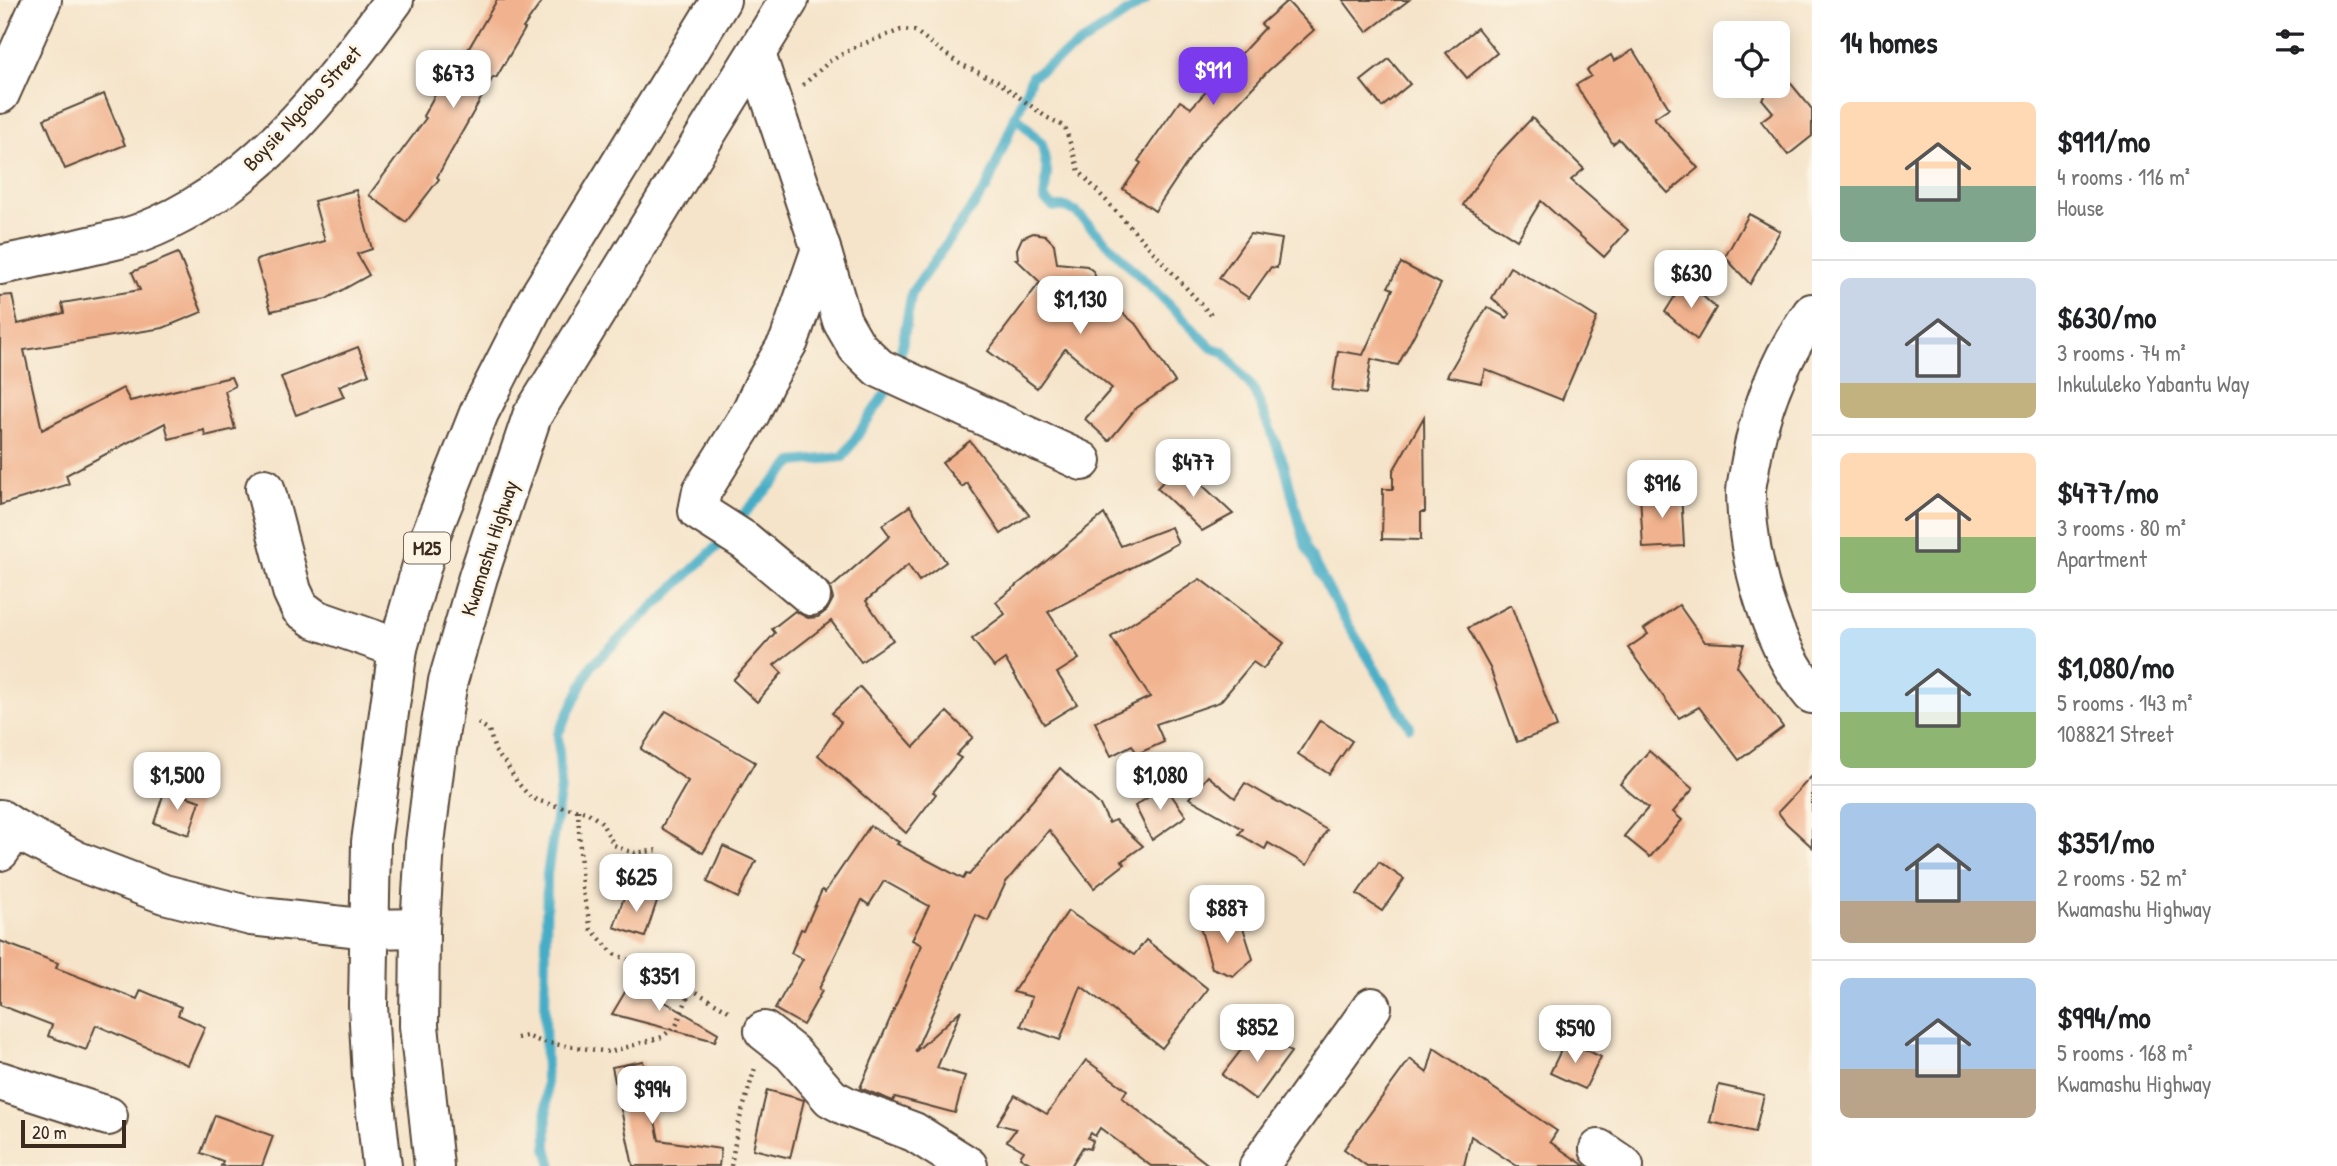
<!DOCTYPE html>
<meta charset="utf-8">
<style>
:root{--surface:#fff;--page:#f2f2f2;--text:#202124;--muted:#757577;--line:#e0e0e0;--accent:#7c3aed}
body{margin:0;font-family:"Patrick Hand",sans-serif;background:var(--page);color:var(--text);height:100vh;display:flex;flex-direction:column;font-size:26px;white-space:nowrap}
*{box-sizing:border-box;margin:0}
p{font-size:23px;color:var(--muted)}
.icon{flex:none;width:38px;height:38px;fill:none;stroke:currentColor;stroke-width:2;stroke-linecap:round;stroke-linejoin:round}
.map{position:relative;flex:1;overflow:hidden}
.sheet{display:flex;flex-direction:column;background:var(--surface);width:525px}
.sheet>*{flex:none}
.controls{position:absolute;left:1713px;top:21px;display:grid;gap:14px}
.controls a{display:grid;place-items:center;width:77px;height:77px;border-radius:10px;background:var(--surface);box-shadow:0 4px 18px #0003;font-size:35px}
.scale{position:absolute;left:21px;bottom:18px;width:105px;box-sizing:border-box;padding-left:7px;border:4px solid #3b2a1e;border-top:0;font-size:19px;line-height:24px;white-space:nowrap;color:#3b2a1e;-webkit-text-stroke:5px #fcf5e5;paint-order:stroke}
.price{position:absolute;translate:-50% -60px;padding:0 16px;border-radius:14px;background:#fff;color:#222;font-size:23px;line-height:46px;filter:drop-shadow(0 2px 4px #0008)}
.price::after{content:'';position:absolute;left:50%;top:42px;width:21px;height:16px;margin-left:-10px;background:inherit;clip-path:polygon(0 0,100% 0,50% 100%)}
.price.on{background:var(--accent);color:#fff}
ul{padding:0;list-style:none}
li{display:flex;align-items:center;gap:21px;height:175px;padding:0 28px}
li+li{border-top:2px solid var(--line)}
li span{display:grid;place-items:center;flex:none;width:196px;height:140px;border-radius:10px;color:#555}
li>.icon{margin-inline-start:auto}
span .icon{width:84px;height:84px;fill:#fffc;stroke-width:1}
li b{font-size:30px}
h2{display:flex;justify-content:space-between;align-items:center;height:84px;padding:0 28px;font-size:30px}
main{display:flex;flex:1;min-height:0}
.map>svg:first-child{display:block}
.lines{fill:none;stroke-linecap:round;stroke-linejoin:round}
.stream{stroke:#46adc6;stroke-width:10}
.building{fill:#f1b38f}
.street-casing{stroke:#574638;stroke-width:42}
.secondary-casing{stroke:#574638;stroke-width:42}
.primary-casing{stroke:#574638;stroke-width:42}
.path{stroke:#574638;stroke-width:4.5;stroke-dasharray:2 5;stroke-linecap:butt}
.street{stroke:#fff;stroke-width:38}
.secondary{stroke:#fff;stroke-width:38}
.primary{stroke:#fff;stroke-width:38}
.labels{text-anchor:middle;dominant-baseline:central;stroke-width:5;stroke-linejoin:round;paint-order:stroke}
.shield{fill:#fcf5e5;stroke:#75675a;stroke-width:2}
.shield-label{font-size:19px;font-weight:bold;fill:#3b2a1e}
.street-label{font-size:21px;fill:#3b2a1e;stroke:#fcf5e5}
</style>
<main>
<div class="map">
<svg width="1812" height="1166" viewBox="0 0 1812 1166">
<rect width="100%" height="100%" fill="#fcf5e5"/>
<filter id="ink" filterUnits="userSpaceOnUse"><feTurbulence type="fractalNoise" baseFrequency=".0143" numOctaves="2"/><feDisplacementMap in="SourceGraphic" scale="14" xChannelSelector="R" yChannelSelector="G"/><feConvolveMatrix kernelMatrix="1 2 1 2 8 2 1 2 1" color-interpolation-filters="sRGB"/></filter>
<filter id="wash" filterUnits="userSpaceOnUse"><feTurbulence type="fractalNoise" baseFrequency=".00686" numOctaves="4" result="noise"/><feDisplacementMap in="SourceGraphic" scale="28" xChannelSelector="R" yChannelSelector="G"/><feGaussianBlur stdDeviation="1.57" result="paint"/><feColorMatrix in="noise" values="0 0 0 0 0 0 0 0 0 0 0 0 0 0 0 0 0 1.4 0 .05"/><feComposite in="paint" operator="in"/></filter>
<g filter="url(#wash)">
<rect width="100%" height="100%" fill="#f5e4ca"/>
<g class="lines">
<g class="stream">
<polyline points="1015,115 1042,144 1047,172 1044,199 1054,207 1066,207 1076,212 1212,348 1224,352 1254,390 1284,464 1306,547 1337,606 1410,727"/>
<polyline points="898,368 912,292 987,187 1032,76 1146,0"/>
<polyline points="738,520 793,462 843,457 886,392"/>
<polyline points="552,1166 547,1148 545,1010 547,874 561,788 558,734 592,665 727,537"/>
</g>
</g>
<g id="blocks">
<g class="building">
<polygon points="497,0 543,0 523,28 525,29 496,78 493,77 437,177 439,179 406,222 369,195 426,118 423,116 440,86 445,89"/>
<polygon points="1343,0 1409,0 1367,32"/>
<polygon points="1287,1 1314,30 1268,71 1201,142 1155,211 1123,189 1141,163 1138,161 1180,101 1191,108 1265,28 1261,24"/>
<polygon points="1477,28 1497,53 1467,78 1446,53"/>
<polygon points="1633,50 1669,108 1654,118 1698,168 1668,193 1619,139 1613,144 1576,85 1591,76 1587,70 1611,55 1614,61"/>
<polygon points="1389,59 1410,84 1382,107 1361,81"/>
<polygon points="1783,74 1812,109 1812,136 1788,155 1761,121 1773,112 1762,99 1773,86 1778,86 1778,81"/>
<polygon points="104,94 125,145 65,169 44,119"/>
<polygon points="1532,118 1584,169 1571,180 1628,230 1604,257 1541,201 1517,240 1463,205 1497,155"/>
<polygon points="356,190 372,249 357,254 369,275 326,299 271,311 256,260 325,241 314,201"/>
<polygon points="1749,214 1780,231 1750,284 1725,257"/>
<polygon points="1033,233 1045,235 1054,244 1057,263 1087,266 1094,272 1100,294 1138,326 1175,382 1135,409 1109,441 1085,419 1112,388 1065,349 1037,388 988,351 1040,282 1016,259 1018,259 1017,249 1022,238"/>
<polygon points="1250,234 1282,239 1277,268 1271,267 1249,298 1219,278"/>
<polygon points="178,253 202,312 163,328 24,350 42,430 123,388 130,401 231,377 235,386 225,391 235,429 205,436 204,430 169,439 165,423 66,475 69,484 0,505 0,296 12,295 18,324 64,313 62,303 140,290 132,272"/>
<polygon points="1401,263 1441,284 1398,365 1371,359 1366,394 1332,390 1338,351 1363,355 1393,289 1388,287"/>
<polygon points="1510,267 1583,309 1597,318 1562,400 1485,369 1481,383 1447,376 1487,307 1507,318 1510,314 1492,298"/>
<polygon points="1685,280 1716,308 1697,340 1665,312"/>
<polygon points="358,347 369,374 339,386 344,397 296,415 281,377"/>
<polygon points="1424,417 1425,512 1421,512 1421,540 1382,539 1383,489 1393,489 1393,471"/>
<polygon points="970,441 1029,515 1001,534 967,483 962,487 942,463"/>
<polygon points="1180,464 1233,514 1202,531 1187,516 1157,488"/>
<polygon points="1681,492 1684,546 1643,548 1640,494"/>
<polygon points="910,506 946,562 919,581 908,565 866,601 893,640 861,662 831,621 774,665 782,673 757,702 733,680 775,633 772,629 795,611 808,618 818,617 827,610 833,599 829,585 832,587 890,536 882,525"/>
<polygon points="1104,514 1121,546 1171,527 1178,543 1048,612 1079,659 1057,673 1077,704 1044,724 1005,659 994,667 972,639 1005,614 996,602"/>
<polygon points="1200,579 1284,643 1263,669 1253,662 1220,702 1156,724 1164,742 1137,754 1132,745 1111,756 1095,722 1150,697 1111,637"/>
<polygon points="1511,605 1557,727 1517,742 1490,668 1468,628"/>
<polygon points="1679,605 1705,642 1744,644 1737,666 1783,727 1739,760 1699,707 1679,718 1628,648 1648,634 1644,629"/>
<polygon points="860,687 914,747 947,712 973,737 956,755 961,758 933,792 936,794 906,833 818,755 841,722 832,713"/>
<polygon points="666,711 755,762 703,853 661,828 688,781 641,749"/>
<polygon points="1320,720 1352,741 1329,774 1298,754"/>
<polygon points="1649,751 1693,789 1673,812 1682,820 1650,857 1624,836 1648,808 1620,784"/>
<polygon points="1060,768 1100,805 1109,823 1115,820 1143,846 1122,861 1125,864 1094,888 1049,830 1006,882 988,921 976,915 915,1052 961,1010 937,1068 965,1076 955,1113 895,1097 893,1101 860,1088 922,945 912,940 929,906 884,881 869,905 862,900 819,989 822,991 803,1025 775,1009 803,959 791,953 801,929 804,930 822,890 825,892 870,826 899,842 897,844 963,879 966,874 969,875"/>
<polygon points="1208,776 1235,798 1245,783 1327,830 1307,865 1268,843 1265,849 1239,834 1243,829 1189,798"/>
<polygon points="1812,776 1812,847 1787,824 1778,812"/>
<polygon points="1165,786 1186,816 1152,840 1135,806"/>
<polygon points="165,789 200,801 189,835 154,823"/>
<polygon points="723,846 756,861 738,898 707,882"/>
<polygon points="1379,862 1404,879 1382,911 1357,894"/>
<polygon points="626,891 657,901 645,937 614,927"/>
<polygon points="1068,911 1134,955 1146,940 1208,989 1162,1048 1081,986 1060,1040 1021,1026 1032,997 1013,992"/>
<polygon points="1239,915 1253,959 1233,976 1212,968 1200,927"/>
<polygon points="0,941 58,963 56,968 137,999 141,990 181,1007 178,1015 205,1027 188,1065 96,1025 86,1050 48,1036 52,1025 0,1005"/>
<polygon points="631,982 718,1033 715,1041 612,1014"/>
<polygon points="1258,1028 1291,1052 1256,1100 1222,1075"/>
<polygon points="1566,1040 1601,1057 1585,1089 1550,1073"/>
<polygon points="1434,1048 1557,1131 1550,1142 1585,1166 1517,1166 1471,1136 1464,1166 1367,1166 1344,1149 1410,1059 1427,1073"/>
<polygon points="1086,1060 1127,1090 1122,1098 1210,1166 1151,1166 1100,1128 1095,1136 1091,1133 1088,1138 1093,1141 1090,1149 1083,1147 1071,1166 1035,1166 1020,1157 1024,1151 1007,1141 1016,1129 997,1124 1015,1095 1047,1114"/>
<polygon points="643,1061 659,1140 721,1149 719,1166 633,1166 612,1067"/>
<polygon points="1719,1085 1764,1095 1755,1132 1710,1122"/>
<polygon points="767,1090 804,1100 790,1158 753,1149"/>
<polygon points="215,1115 273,1136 262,1166 221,1166 223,1161 201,1153"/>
</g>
</g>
</g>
<g filter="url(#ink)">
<use href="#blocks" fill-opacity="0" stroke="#574638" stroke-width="2"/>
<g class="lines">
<defs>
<g id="street">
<polyline points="756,54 821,249 842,321 857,347 879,368 1082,461"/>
<polyline points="0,94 42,0"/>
<path d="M0 265C33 259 66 251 99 244 112 240 127 238 140 233 253 190 325 94 394 0"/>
<path d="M1812 313C1780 358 1759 411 1750 466 1749 475 1746 484 1746 493 1747 557 1770 644 1812 694"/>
<polyline points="265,488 292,591 300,608 315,619 398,648"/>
<polyline points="811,596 745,541 698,511 702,491 750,414 765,382 789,341 821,249"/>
<polyline points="0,851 15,829"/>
<polyline points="764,1031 792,1053 831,1098 848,1107 914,1132 968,1166"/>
<polyline points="0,1081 108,1116"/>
<polyline points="1599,1149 1624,1166"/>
<polyline points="1259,1166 1372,1007"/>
</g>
<polyline id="secondary" points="0,819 15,829 75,860 164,894 251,916 370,929 420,928"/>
<g id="primary">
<polyline points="382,1166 372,1077 368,1005 371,842 398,648 431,534 479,413 535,303 721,0"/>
<polyline points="434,1166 419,1026 420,928 425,843 436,755 448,681 478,577 532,416 789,0"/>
</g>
</defs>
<use href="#street" class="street-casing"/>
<use href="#secondary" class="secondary-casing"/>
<use href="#primary" class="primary-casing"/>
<g class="path">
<polyline points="803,85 830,61 857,46 901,30 915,31 958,63 997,81 1046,117 1065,127 1079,171 1211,315"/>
<polyline points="478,723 489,730 495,751 507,765 517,782 531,798 552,805 587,812 601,822 614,845 625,850 635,853 659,850"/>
<polyline points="578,810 582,887 591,929 614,954 674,979 732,1013"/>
<polyline points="517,1038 527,1036 539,1041 560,1045 610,1052 662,1037 676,1026 691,989"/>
<polyline points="731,1166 738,1125 755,1068"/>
</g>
<use href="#street" class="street"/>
<use href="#secondary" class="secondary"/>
<use href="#primary" class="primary"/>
</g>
</g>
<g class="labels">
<rect class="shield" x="404" y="532.5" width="46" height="31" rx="5"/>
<g class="shield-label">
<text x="427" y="548">M25</text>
</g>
<g class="street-label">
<text transform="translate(302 108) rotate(-47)">Boysie Ngcobo Street</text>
<text transform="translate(489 548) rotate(-72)">Kwamashu Highway</text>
</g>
</g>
</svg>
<div class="controls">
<a><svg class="icon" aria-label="locate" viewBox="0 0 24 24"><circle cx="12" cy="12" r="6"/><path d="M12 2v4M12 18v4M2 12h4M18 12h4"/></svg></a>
</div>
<div class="scale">20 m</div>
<b class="price on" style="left:1213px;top:107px">$911</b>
<b class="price" style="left:453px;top:110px">$673</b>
<b class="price" style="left:1691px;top:310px">$630</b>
<b class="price" style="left:1080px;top:336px">$1,130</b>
<b class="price" style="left:1193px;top:499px">$477</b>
<b class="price" style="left:1662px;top:520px">$916</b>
<b class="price" style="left:177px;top:812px">$1,500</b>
<b class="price" style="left:1160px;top:812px">$1,080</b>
<b class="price" style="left:636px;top:914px">$625</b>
<b class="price" style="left:1227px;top:945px">$887</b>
<b class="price" style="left:659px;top:1013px">$351</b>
<b class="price" style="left:1257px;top:1064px">$852</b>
<b class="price" style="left:1575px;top:1065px">$590</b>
<b class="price" style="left:652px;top:1126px">$994</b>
</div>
<section class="sheet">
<h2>14 homes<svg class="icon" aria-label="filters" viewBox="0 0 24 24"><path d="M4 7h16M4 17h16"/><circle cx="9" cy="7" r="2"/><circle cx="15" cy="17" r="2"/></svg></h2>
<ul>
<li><span style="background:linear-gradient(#ffd9b3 60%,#7fa58c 0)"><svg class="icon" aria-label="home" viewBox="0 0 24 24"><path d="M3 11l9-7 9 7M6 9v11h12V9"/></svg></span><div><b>$911/mo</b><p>4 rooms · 116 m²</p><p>House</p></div></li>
<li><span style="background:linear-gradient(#c9d6e8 75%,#c2b280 0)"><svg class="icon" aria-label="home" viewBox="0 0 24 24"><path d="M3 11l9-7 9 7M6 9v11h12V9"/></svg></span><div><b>$630/mo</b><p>3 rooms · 74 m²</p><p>Inkululeko Yabantu Way</p></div></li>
<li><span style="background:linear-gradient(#ffd9b3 60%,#8fb573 0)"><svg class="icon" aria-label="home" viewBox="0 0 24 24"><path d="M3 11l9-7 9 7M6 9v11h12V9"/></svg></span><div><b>$477/mo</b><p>3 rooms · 80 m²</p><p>Apartment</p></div></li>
<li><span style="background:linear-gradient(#bfe0f5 60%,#8fb573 0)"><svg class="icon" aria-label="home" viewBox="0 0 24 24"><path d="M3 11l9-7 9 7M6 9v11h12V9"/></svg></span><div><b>$1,080/mo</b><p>5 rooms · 143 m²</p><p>108821 Street</p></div></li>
<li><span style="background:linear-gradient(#a9c7e8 70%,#b9a48a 0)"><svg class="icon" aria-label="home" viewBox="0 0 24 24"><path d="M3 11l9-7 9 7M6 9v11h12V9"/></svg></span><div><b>$351/mo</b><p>2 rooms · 52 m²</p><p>Kwamashu Highway</p></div></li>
<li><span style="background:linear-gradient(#a9c7e8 65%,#b9a48a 0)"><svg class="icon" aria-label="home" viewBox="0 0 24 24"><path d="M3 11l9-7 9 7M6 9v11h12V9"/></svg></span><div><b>$994/mo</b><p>5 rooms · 168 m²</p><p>Kwamashu Highway</p></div></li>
</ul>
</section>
</main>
